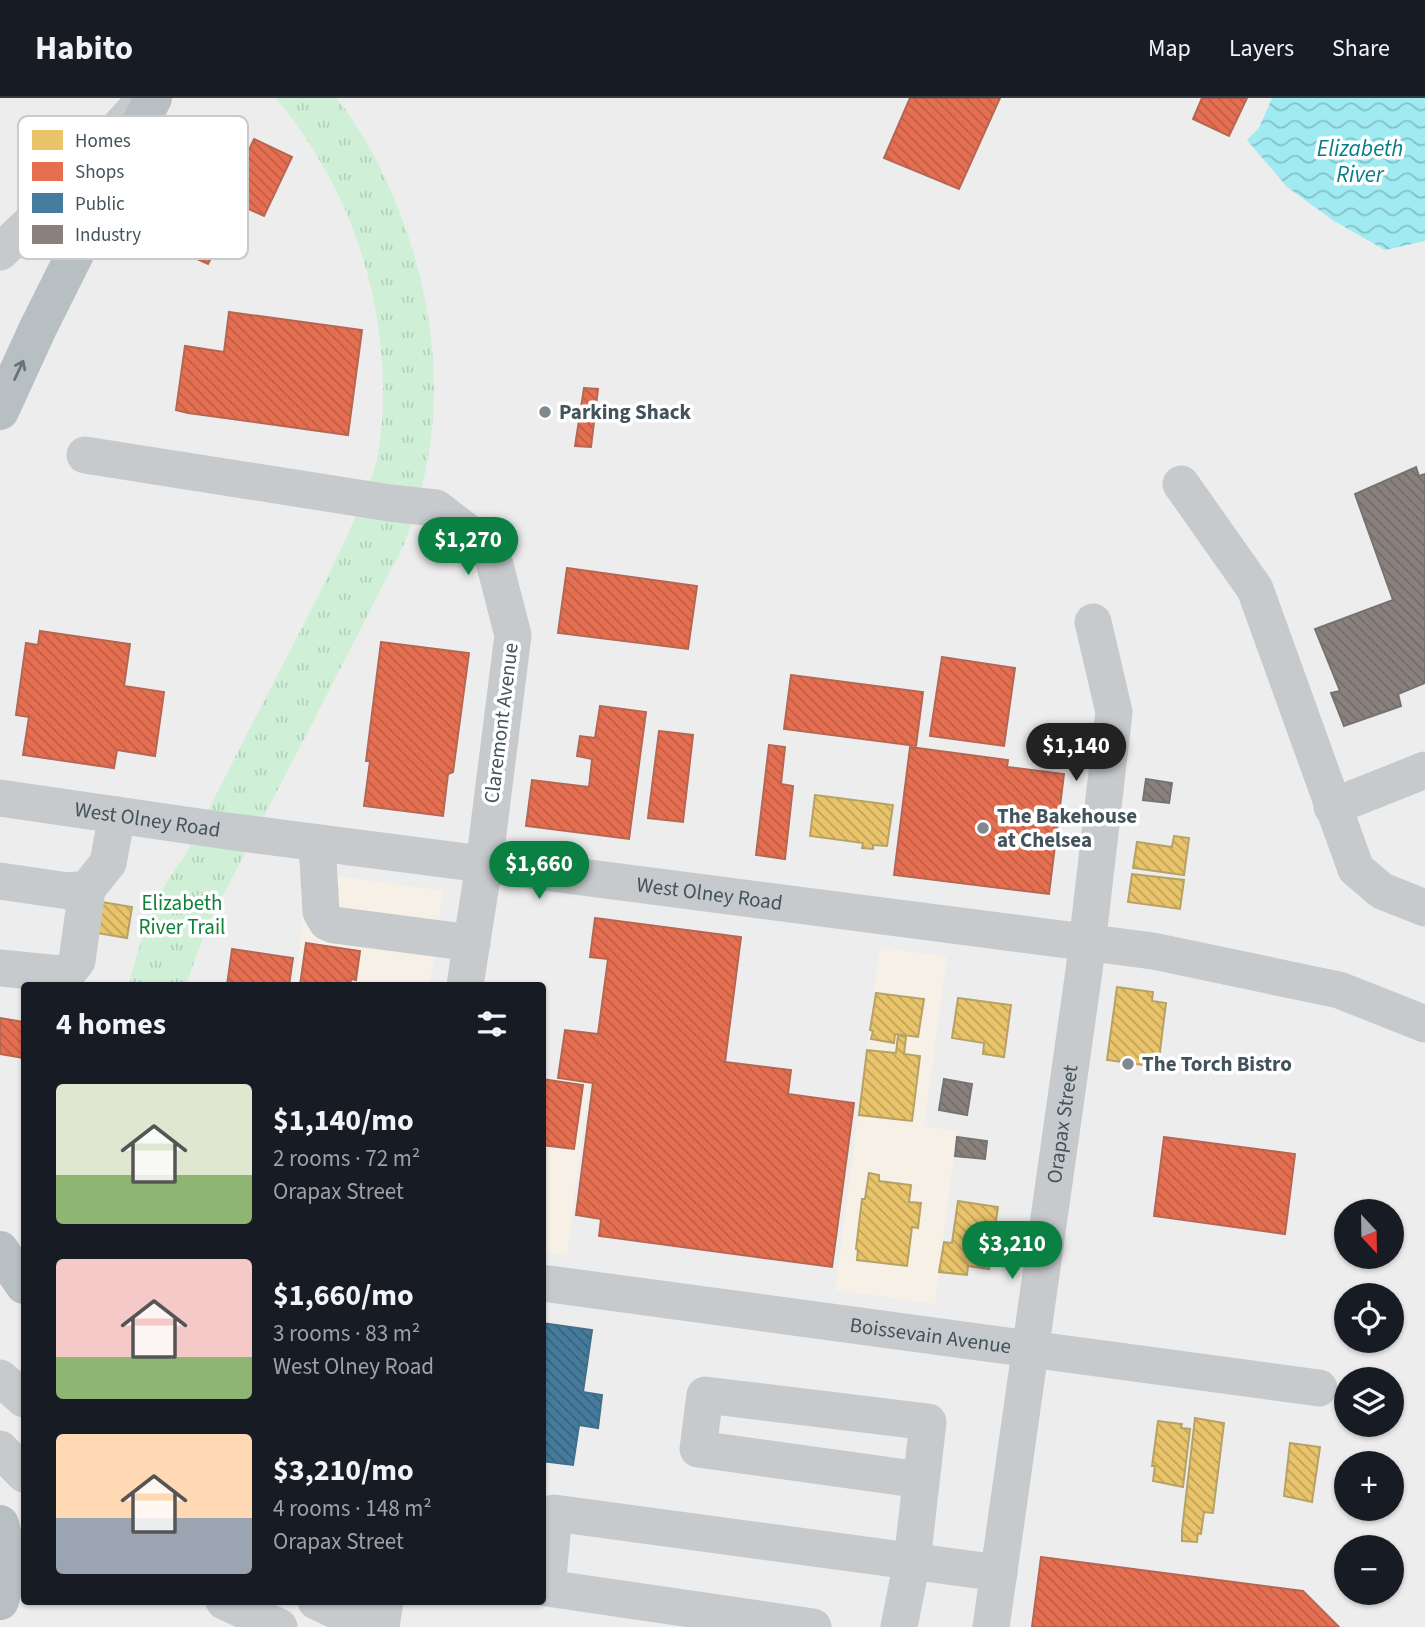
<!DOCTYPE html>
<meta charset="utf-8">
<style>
:root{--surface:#171b24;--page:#242831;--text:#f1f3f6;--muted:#9ea1a6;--line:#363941;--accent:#0b8043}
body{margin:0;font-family:"Source Sans 3",sans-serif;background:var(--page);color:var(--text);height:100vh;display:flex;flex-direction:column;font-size:26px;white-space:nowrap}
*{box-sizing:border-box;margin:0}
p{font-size:23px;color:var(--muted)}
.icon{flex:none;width:38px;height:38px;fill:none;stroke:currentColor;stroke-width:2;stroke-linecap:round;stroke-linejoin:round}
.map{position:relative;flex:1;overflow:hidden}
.details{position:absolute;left:21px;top:884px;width:525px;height:623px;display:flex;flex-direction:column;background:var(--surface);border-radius:7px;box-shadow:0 2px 5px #0004}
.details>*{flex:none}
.needle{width:46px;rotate:158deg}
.tools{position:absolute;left:1334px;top:1101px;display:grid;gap:14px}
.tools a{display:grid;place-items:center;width:70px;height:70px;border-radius:50%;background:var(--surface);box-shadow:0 2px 5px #0004;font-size:35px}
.price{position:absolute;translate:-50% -60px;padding:0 16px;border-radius:24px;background:var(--accent);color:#fff;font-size:23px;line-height:46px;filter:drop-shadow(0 2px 4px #0008)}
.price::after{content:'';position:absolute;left:50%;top:42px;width:21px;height:16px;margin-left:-10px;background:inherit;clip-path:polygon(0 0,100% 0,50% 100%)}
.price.active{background:#222;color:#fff}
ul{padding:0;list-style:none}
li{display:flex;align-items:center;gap:21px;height:175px;padding:0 35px}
li span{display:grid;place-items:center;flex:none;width:196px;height:140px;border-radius:7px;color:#555}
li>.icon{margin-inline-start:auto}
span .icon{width:84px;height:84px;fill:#fffc;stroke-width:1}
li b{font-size:30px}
h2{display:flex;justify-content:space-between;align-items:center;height:84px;padding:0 35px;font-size:30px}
header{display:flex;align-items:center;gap:42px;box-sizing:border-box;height:98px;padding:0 35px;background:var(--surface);border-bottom:2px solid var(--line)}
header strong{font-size:33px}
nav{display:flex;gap:38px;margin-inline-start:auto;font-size:24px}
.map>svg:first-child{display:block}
.commercial{fill:#f6f0e7}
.grass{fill:url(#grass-tufts)}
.water{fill:url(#water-waves)}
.homes{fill:url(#homes-back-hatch);stroke:#b7a266;stroke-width:2}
.shops{fill:url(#shops-back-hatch);stroke:#b66754;stroke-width:2}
.public{fill:url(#public-back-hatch);stroke:#446f89;stroke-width:2}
.industry{fill:url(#industry-back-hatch);stroke:#757372;stroke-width:2}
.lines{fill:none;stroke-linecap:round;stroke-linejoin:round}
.minor{stroke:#c7cacc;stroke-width:37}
.highway{stroke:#b8bfc3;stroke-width:38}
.oneway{stroke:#66737a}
.poi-dot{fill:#7f898e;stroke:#fff;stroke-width:2.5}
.labels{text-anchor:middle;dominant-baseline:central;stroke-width:7;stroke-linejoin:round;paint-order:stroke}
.poi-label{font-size:21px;font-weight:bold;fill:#43535b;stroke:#fff;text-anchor:start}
.street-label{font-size:21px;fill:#43535b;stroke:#fff}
.park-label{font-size:21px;fill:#0f8139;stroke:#fff}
.water-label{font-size:23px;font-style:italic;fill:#057e89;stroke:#fff}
.key{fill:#fff;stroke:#c7cbce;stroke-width:2}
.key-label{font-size:19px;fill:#43535b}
</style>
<header>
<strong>Habito</strong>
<nav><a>Map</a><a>Layers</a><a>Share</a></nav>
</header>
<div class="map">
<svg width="1425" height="1529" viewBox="0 0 1425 1529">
<defs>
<pattern id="grass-tufts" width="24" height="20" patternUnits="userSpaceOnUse" patternTransform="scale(1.75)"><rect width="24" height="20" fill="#cff0d7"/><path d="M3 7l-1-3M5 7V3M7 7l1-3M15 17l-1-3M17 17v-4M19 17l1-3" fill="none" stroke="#b3d0bb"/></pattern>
<pattern id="water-waves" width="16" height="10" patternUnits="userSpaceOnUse" patternTransform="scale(1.75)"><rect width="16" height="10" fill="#a0ebf1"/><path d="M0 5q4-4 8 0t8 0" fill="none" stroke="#84c1c6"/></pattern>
<pattern id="homes-back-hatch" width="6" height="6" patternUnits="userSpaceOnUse" patternTransform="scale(1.75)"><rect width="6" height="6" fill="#e9c46a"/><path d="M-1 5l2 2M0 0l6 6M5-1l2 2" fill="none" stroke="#bea25a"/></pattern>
<pattern id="shops-back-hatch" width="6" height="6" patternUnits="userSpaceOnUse" patternTransform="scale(1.75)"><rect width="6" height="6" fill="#e76f51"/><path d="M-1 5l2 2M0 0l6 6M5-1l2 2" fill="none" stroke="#bd5e46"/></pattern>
<pattern id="public-back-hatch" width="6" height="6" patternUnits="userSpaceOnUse" patternTransform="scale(1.75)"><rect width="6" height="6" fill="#457b9d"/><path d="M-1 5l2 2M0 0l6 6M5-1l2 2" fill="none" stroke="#39627c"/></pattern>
<pattern id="industry-back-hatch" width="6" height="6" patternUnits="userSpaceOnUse" patternTransform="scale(1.75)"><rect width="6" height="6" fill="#8a817c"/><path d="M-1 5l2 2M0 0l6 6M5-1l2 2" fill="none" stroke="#726c69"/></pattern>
</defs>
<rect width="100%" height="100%" fill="#eeeded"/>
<g class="commercial">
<polygon points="309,774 443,793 430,887 294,887"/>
<polygon points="880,849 947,859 924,1028 957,1033 935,1206 835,1192"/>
<polygon points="543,978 590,984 567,1157 543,1154"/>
</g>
<path class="grass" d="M276 0H337C412 99 452 247 426 370 422 393 414 418 406 441 401 455 392 470 385 483 371 510 358 537 344 563 299 653 251 741 206 831L186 887H129C140 842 155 794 185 758 225 679 265 600 306 522 327 480 348 440 364 397 369 385 374 374 377 362 382 338 383 312 383 288 381 181 344 82 276 0Z"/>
<polygon class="water" points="1272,0 1425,0 1425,143 1385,152 1334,123 1287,89 1247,42 1259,30"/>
<g class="homes">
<polygon points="815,697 893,707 887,748 873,747 873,751 862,750 863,745 810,738"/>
<polygon points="1174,738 1189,740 1184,777 1133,770 1137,744 1172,749"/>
<polygon points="1132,776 1184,782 1180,811 1128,804"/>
<polygon points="102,804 132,809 127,840 97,835"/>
<polygon points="1117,889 1153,894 1152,903 1166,905 1158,969 1107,962"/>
<polygon points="876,895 924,901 918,939 895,936 894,945 871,941 873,933 870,932"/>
<polygon points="958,900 1011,907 1004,959 983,956 984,945 952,940"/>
<polygon points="898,937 906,939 904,956 920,958 912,1023 859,1017 867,952 896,955"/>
<polygon points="869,1075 879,1077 879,1083 911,1087 909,1104 921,1105 918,1130 912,1129 907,1168 857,1162 858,1152 856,1151 862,1101 865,1101"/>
<polygon points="958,1103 998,1109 989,1171 968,1168 967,1177 939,1174 944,1144 952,1145"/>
<polygon points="1195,1320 1224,1325 1213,1415 1204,1414 1201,1436 1198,1435 1197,1444 1182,1443 1182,1433"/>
<polygon points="1158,1323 1182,1326 1181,1330 1190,1331 1183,1389 1153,1383 1155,1368 1152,1368"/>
<polygon points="1290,1345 1320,1349 1312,1404 1284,1398"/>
</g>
<g class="shops">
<polygon points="910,0 1000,0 959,91 884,60"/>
<polygon points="1202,0 1247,0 1229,38 1193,21"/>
<polygon points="254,41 292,59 264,118 238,106 208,166 197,161"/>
<polygon points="229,214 362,232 348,337 188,315 176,312 185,248 224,254"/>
<polygon points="584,290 598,291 591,349 575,348"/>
<polygon points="543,309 549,310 547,318 541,318"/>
<polygon points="567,470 697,488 688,551 558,535"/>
<polygon points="40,533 130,546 124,588 164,594 155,658 117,652 114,670 23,657 29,619 16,617 26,545 38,547"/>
<polygon points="381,544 469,555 453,674 448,676 443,718 364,708 370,663 366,663"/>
<polygon points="942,559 1015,570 1004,648 930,638"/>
<polygon points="791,577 923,594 916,648 784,631"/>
<polygon points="600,608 646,614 629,741 526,728 532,682 589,689 592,661 577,658 580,638 595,640"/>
<polygon points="659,633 693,637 683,724 648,720"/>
<polygon points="769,647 785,649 781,686 793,688 785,761 756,757"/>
<polygon points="910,649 1008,662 1007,669 1064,676 1049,796 894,777"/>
<polygon points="595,820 741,839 725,964 791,972 788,996 854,1005 832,1169 599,1138 601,1121 576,1117 593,985 558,980 565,932 598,936 608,861 590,859"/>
<polygon points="306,845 360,853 356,882 351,881 350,887 300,887"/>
<polygon points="232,851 293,860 289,887 227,887"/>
<polygon points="0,920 24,924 24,960 0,956"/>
<polygon points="542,981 583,987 574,1051 542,1047"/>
<polygon points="1164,1039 1295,1056 1285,1136 1154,1118"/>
<polygon points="1041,1459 1303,1493 1339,1529 1032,1529"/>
</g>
<polygon class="public" points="542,1225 592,1232 583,1294 602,1297 598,1330 579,1327 573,1367 542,1363"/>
<g class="industry">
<polygon points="1416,369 1419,378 1425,376 1425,585 1398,596 1401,608 1344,628 1331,595 1340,593 1315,531 1393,502 1355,396"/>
<polygon points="1146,681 1172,685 1169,705 1143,702"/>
<polygon points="944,981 972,986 967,1017 939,1012"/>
<polygon points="957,1039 987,1043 985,1061 955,1058"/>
</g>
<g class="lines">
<g class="minor">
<polyline points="0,154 40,116 146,0"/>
<polyline points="85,357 390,405 436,410 491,452 513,537 484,767 465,887"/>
<polyline points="1181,386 1255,491 1356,771 1382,793 1425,810"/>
<path id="s1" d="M0 700 227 733 1153 853 1339 892 1425 926"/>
<polyline points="1332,709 1425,672"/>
<polyline points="317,745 321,814 327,824 334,827 472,845"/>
<polyline points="0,783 68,793 87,791 108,765 117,717"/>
<polyline points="0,870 60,876 70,872 77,863 87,791"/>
<path id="s2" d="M542 1185 1319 1290"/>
<polyline points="0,1280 24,1301"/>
<polyline points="0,1351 24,1376"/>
<polyline points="224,1503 279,1529"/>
<polyline points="316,1503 354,1521 359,1529"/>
<polyline points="381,1529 385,1503"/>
<polyline points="813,1529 547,1490 554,1415 999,1475"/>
<polyline points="899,1529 912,1463 928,1324 705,1297 698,1351 921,1382"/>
<path id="s3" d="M991 1529 1084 873 1114 614 1093 524"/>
</g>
<g class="highway">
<polyline points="0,313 38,230 153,0"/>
<polyline points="0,1152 24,1187"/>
<path d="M0 1426C7 1450 7 1479 0 1503"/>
</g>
</g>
<defs><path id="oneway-shaft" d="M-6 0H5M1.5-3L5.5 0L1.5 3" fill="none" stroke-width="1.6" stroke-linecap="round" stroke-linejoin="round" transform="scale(1.75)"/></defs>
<use class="oneway" href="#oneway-shaft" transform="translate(19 272) rotate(-65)"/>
<g class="poi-dot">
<circle cx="545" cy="314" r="7"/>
<circle cx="983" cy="730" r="7"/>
<circle cx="1128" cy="966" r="7"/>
</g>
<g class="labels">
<g class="poi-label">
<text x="559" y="314">Parking Shack</text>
<text x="997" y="718">The Bakehouse<tspan x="997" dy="24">at Chelsea</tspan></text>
<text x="1142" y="966">The Torch Bistro</text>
</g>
<g class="street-label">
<text transform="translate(501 625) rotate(-83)">Claremont Avenue</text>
<text stroke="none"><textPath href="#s1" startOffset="149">West Olney Road</textPath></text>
<text stroke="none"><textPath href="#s1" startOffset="716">West Olney Road</textPath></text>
<text stroke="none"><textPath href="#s3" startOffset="508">Orapax Street</textPath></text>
<text stroke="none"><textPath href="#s2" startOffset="392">Boissevain Avenue</textPath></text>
</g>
<g class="park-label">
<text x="182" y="805">Elizabeth<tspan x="182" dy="24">River Trail</tspan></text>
</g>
<g class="water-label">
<text x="1360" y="50">Elizabeth<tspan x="1360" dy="26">River</tspan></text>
</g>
</g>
<rect x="18" y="18" width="230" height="143" rx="10" class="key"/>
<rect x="32" y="32" width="31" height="20" fill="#e9c46a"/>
<rect x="32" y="64" width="31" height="19" fill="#e76f51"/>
<rect x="32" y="95" width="31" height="20" fill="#457b9d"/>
<rect x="32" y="127" width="31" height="19" fill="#8a817c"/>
<g class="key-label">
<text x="75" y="49">Homes</text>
<text x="75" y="80">Shops</text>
<text x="75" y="112">Public</text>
<text x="75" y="143">Industry</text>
</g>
</svg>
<div class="tools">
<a><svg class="needle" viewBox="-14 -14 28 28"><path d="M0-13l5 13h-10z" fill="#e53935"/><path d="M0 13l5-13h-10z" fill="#9ea1a6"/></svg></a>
<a><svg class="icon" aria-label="locate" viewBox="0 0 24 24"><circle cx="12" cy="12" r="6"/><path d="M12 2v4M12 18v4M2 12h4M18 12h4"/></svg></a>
<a><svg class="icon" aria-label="layers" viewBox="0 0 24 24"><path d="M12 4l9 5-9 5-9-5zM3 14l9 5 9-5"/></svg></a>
<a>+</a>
<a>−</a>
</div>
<b class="price" style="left:468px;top:479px">$1,270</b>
<b class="price active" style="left:1076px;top:685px">$1,140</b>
<b class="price" style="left:539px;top:803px">$1,660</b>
<b class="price" style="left:1012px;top:1183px">$3,210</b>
<section class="details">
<h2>4 homes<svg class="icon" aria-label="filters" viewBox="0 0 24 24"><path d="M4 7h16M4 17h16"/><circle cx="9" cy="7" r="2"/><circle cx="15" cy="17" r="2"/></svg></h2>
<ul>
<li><span style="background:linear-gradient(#dfe7d0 65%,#8fb573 0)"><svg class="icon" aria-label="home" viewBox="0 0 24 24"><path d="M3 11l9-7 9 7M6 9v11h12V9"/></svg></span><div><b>$1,140/mo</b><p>2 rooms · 72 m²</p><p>Orapax Street</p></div></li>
<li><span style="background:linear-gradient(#f6c9c9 70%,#8fb573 0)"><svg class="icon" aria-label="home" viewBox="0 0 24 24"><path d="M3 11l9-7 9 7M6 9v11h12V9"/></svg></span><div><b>$1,660/mo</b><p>3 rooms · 83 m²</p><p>West Olney Road</p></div></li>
<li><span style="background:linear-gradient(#ffd9b3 60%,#9aa5b1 0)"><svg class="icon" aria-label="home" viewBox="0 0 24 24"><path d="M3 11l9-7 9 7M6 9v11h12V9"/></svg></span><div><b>$3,210/mo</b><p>4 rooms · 148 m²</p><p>Orapax Street</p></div></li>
</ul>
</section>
</div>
